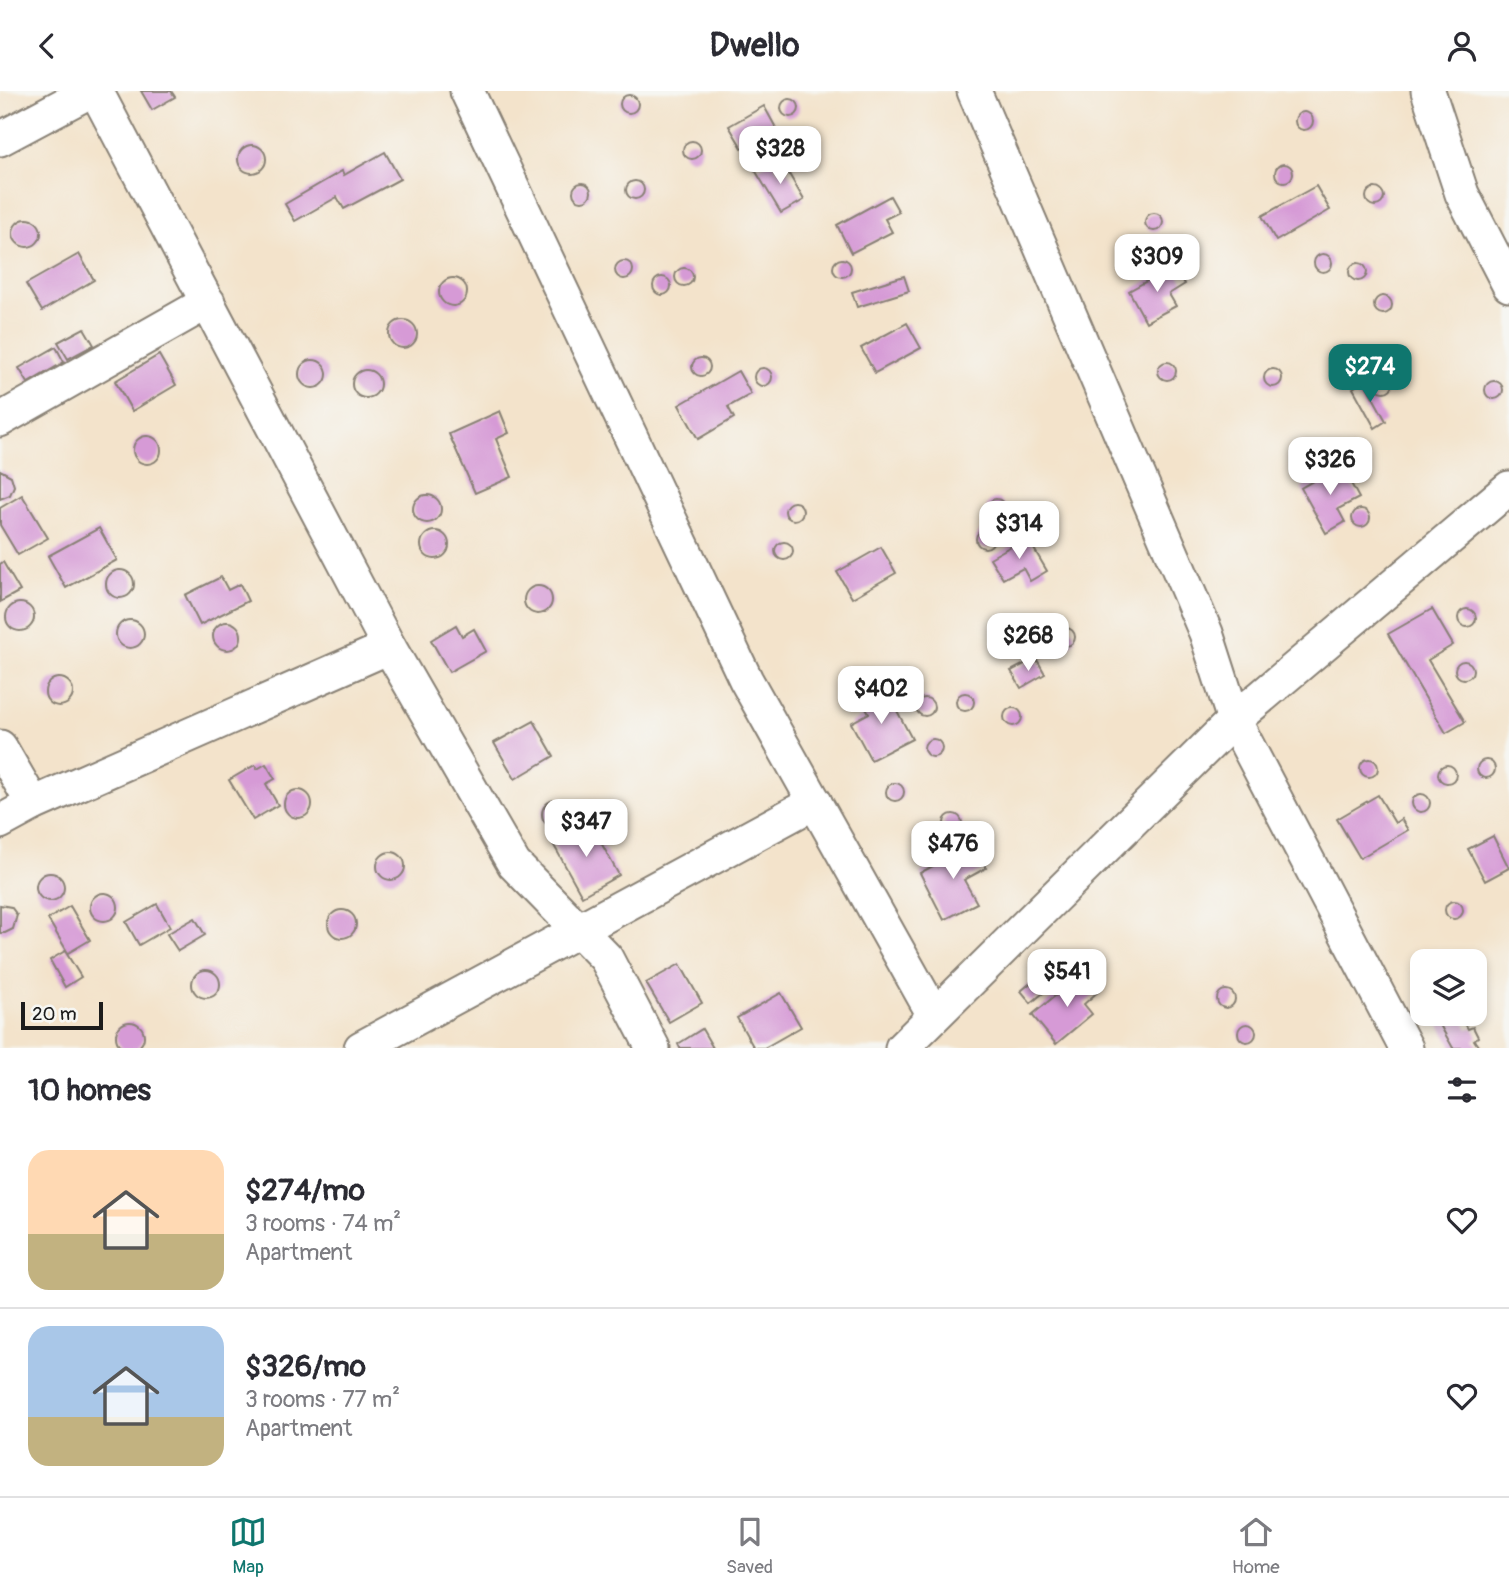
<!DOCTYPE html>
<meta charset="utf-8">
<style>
:root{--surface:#fff;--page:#f7f7f7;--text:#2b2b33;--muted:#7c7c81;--line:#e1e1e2;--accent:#0f766e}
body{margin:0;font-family:Pangolin,sans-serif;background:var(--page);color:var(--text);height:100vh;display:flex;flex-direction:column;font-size:26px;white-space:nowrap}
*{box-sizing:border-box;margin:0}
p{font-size:23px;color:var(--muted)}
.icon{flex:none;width:38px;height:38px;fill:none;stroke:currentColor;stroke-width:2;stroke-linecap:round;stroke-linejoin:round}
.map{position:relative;height:957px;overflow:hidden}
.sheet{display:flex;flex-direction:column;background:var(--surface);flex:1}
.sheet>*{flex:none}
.buttons{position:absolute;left:1410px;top:858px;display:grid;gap:14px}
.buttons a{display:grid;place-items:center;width:77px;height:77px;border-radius:14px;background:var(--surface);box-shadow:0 4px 10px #0003;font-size:35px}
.scale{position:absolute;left:21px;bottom:18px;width:82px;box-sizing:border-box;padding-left:7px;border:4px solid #1c1c1c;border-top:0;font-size:19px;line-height:24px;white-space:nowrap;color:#1c1c1c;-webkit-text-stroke:5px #f6f6f2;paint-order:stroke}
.price{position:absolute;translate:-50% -60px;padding:0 16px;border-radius:14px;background:#fff;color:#222;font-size:23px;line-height:46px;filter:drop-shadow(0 2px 4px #0008)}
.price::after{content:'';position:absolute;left:50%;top:42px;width:21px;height:16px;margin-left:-10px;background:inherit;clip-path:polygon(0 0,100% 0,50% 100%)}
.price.on{background:var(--accent);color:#fff}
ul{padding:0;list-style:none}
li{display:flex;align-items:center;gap:21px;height:175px;padding:0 28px}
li+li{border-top:2px solid var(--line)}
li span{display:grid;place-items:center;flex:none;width:196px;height:140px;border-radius:21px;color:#555}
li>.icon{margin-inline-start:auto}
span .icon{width:84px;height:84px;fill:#fffc;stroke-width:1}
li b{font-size:30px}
h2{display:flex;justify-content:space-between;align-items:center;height:84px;padding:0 28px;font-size:30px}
header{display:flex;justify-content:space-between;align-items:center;height:91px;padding:0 28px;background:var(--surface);font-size:32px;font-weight:700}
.tabs{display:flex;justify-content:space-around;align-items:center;height:98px;border-top:2px solid var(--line);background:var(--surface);font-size:19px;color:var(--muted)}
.tabs a{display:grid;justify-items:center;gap:4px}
.tabs .on{color:var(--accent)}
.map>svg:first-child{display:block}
.building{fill:#d69ad6}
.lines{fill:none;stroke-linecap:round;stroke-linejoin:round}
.minor-casing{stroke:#888074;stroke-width:37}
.minor{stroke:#fff;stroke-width:33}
</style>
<header><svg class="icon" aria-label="back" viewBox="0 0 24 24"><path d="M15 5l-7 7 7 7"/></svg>Dwello<svg class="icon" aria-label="person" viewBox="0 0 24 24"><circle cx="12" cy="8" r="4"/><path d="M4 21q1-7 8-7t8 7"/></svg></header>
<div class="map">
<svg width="1509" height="957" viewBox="0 0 1509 957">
<rect width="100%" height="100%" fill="#f6f6f2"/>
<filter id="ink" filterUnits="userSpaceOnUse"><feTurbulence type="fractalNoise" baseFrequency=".0143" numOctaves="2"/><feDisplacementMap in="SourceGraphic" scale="14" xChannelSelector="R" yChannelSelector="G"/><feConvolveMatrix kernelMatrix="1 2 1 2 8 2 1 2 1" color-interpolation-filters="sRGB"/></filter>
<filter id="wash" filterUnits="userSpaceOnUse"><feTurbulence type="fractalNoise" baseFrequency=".00686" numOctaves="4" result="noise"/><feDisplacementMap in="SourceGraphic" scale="28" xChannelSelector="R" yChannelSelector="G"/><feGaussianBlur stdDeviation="1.57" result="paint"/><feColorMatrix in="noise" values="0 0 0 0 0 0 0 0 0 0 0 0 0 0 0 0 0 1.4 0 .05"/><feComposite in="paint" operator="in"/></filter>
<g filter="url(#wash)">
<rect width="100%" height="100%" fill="#f3e3cb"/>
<g id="blocks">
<g class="building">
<polygon points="141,0 171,0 175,6 152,19"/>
<circle cx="629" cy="13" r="9"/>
<circle cx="790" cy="17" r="9"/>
<polygon points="764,15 776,37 742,57 729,35"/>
<circle cx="1304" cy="30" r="9"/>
<circle cx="692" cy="59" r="9"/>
<circle cx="252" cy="68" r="14"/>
<polygon points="385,61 400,88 344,118 337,106 295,130 285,113 342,80 344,84"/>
<polygon points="772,69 778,80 785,76 804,109 781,122 755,79"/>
<circle cx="1284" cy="82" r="9"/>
<circle cx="635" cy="99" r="9"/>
<circle cx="582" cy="101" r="9"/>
<polygon points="1316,95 1330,119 1276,150 1262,125"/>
<circle cx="1375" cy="106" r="9"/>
<polygon points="890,105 899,121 885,128 892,141 851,162 837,134"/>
<circle cx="1154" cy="131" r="9"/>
<circle cx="27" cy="142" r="14"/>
<circle cx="1323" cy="172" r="9"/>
<polygon points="79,163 94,189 42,220 26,193"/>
<circle cx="842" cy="177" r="9"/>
<circle cx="624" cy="179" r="9"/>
<circle cx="1358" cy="181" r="9"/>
<polygon points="1174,175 1185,193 1169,203 1176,215 1146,231 1129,200"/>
<circle cx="684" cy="186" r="9"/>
<polygon points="904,185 909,200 857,216 852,201"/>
<circle cx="662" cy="195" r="9"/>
<circle cx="453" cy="201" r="14"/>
<circle cx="1383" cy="214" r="9"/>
<circle cx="403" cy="243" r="14"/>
<polygon points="907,232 921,257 875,282 861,257"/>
<polygon points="84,237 94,254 68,268 58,251"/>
<polygon points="56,256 64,271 28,292 19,277"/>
<circle cx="1361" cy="270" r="9"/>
<polygon points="159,264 176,294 132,320 115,290"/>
<circle cx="701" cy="276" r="9"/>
<circle cx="313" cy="283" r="14"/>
<circle cx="1167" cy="280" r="9"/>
<circle cx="763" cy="286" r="9"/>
<circle cx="1273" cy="287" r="9"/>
<circle cx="366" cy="293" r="14"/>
<polygon points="738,280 751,303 728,316 734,327 698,348 679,314"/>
<circle cx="1384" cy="292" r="9"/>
<circle cx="1494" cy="299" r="9"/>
<polygon points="1364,290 1386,330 1375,337 1353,297"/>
<polygon points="500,320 509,342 496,348 512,386 475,402 449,343"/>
<circle cx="147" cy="359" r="14"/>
<polygon points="1341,374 1359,407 1338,418 1345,431 1326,442 1301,397"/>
<polygon points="0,379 11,385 14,395 10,404 0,408"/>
<circle cx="427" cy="418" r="14"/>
<polygon points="22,404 48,447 18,464 0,434 0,417"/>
<circle cx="996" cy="417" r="9"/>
<circle cx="794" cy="420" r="9"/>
<circle cx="1361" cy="427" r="9"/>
<polygon points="99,437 117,469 66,497 48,465"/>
<circle cx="985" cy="448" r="9"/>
<circle cx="435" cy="454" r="14"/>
<polygon points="1027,446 1047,480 1030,490 1023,477 1003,488 990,467"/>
<circle cx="784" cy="460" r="9"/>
<polygon points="881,456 896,482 852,507 837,481"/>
<polygon points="3,471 20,500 0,511 0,473"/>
<circle cx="120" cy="493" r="14"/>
<polygon points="221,486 228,499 240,493 248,510 200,534 185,504"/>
<circle cx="538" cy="509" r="14"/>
<circle cx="20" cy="526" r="14"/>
<circle cx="1467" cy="527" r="9"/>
<polygon points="1432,518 1453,554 1428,569 1465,631 1446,642 1388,543"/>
<circle cx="130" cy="543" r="14"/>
<circle cx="227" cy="545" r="14"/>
<polygon points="456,534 462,545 474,538 486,560 449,581 431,549"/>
<circle cx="1066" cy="546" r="9"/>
<polygon points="1036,567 1045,583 1021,597 1011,580"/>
<circle cx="1464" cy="579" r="9"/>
<circle cx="59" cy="601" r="14"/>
<polygon points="885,597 912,648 871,669 851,632 869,622 862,609"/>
<circle cx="965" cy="611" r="9"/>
<circle cx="925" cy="616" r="9"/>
<circle cx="1013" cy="626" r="9"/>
<polygon points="534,630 554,665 515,688 494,652"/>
<circle cx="933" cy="657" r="9"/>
<circle cx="1369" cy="677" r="9"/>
<circle cx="1486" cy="678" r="9"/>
<polygon points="266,673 275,688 266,693 278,714 253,729 229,689 255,674 257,678"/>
<circle cx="1447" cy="683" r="9"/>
<circle cx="895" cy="701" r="9"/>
<circle cx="298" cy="713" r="14"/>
<circle cx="1421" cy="712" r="9"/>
<polygon points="1378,704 1395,732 1401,728 1408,739 1360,767 1337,728"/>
<circle cx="556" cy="723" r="14"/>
<circle cx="953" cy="732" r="9"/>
<polygon points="589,730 619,784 582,805 552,751"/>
<polygon points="1493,745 1509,777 1485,790 1468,758"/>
<polygon points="973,753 986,777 964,789 977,812 944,829 920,782"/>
<circle cx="391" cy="775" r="14"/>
<circle cx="50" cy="796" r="14"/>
<circle cx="104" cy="816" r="14"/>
<circle cx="1454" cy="819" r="9"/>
<polygon points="157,813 170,836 139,854 126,831"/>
<polygon points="0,814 11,816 17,824 13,838 5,842 0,842"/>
<polygon points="70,815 90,849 68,862 48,828"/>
<circle cx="342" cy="833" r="14"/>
<polygon points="195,827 205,844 178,860 167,843"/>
<polygon points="65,860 81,886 65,896 50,869"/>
<polygon points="1068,861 1078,873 1031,912 1021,900"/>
<polygon points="680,873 702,912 669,931 646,892"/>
<circle cx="206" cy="893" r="14"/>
<polygon points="1084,881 1100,899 1084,913 1092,923 1056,953 1032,924"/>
<circle cx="1226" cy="908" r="9"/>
<polygon points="781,902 801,936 764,957 754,957 737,927"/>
<polygon points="1460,923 1468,938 1473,936 1478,946 1474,949 1478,955 1475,957 1453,957 1440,934"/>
<circle cx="130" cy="945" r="14"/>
<circle cx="1247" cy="942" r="9"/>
<polygon points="702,938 713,957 680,957 678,953"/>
</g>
</g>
</g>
<g filter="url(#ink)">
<use href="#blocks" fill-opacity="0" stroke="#888074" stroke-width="2"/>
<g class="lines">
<defs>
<g id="minor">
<polyline points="96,0 389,556 514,773 606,867 653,957"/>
<polyline points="467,0 746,589 934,924"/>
<polyline points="974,0 1206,542 1234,629 1406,957"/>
<polyline points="1428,0 1462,103 1509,194"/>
<polyline points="0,48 90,0"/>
<polyline points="0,329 208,211"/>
<polyline points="0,656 33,713"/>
<polyline points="0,731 33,713 389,556"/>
<polyline points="361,957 815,711"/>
<polyline points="902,957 1234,629 1509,397"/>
</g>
</defs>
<use href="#minor" class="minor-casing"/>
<use href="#minor" class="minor"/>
</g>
</g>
</svg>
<div class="buttons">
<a><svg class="icon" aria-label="layers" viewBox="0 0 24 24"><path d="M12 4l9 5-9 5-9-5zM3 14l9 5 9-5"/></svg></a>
</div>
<div class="scale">20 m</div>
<b class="price" style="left:780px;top:95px">$328</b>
<b class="price" style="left:1157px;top:203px">$309</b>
<b class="price on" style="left:1370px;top:313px">$274</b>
<b class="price" style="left:1330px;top:406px">$326</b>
<b class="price" style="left:1019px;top:470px">$314</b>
<b class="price" style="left:1028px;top:582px">$268</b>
<b class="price" style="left:881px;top:635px">$402</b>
<b class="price" style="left:586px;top:768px">$347</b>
<b class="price" style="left:953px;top:790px">$476</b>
<b class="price" style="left:1067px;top:918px">$541</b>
</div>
<section class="sheet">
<h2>10 homes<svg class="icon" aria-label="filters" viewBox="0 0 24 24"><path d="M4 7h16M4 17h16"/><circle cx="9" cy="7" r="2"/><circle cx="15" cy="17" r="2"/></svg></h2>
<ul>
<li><span style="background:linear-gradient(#ffd9b3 60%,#c2b280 0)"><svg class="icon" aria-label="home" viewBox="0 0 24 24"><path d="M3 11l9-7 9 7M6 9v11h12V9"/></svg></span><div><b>$274/mo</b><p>3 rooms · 74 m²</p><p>Apartment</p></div><svg class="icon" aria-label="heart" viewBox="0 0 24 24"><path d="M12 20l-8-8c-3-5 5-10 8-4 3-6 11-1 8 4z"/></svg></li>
<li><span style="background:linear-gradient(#a9c7e8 65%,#c2b280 0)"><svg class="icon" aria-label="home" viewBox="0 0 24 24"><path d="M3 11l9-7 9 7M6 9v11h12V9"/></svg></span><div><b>$326/mo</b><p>3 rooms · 77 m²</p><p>Apartment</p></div><svg class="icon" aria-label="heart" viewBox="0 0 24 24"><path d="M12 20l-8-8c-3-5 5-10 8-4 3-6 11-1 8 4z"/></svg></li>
</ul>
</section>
<nav class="tabs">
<a class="on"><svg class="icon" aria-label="map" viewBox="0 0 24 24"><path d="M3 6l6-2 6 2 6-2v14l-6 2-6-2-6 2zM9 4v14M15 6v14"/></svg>Map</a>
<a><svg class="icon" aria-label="saved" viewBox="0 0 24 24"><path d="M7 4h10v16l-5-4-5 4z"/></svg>Saved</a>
<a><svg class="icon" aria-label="home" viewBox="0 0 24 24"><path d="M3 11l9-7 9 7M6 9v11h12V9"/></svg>Home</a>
</nav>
